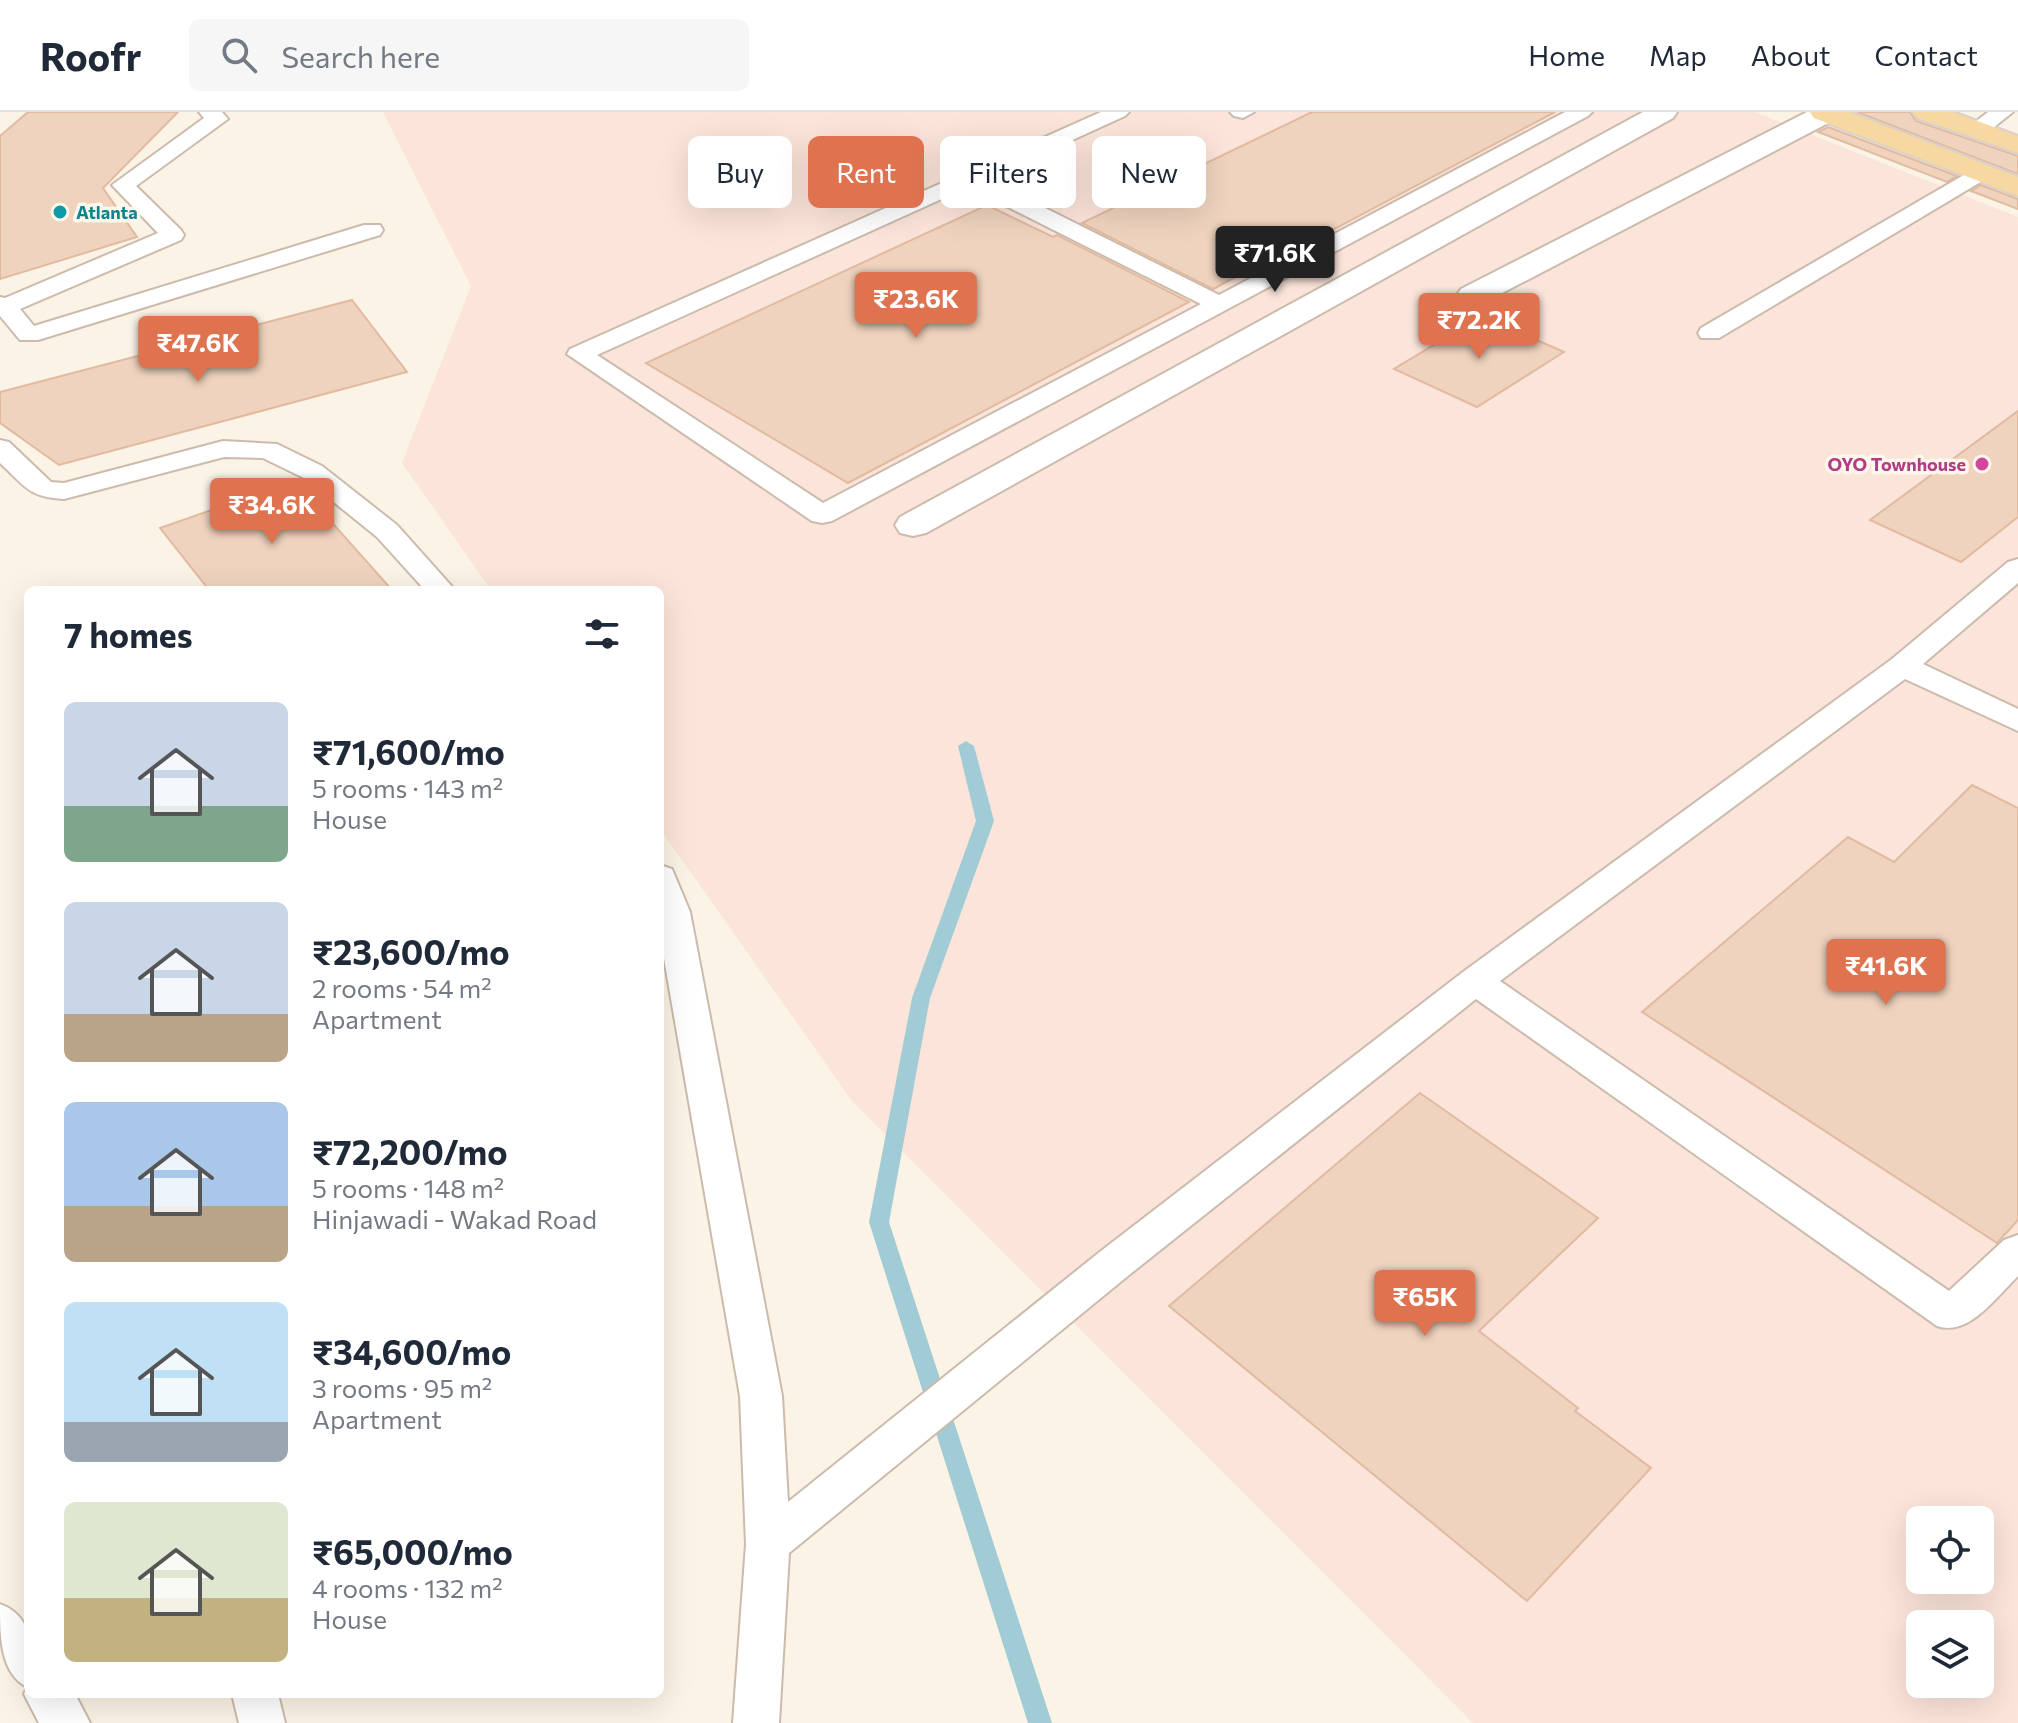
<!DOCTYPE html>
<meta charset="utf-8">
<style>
:root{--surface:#fff;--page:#f6f6f7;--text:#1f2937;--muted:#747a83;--line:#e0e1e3;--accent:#df7350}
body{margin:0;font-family:Commissioner,sans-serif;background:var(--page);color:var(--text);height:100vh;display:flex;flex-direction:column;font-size:30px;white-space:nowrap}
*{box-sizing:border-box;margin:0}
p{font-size:26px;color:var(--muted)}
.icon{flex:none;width:44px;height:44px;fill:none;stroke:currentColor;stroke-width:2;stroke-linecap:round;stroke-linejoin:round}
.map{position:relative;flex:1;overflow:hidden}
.details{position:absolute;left:24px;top:474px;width:640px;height:1112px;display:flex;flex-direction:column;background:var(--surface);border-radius:12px;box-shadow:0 8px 32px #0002}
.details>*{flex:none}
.banner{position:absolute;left:688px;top:24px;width:760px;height:72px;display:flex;gap:16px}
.buttons{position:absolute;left:1906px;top:1394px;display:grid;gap:16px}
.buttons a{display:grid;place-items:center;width:88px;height:88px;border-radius:12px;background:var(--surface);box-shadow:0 8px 32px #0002;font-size:40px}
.price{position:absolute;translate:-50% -68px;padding:0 18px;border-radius:8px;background:var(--accent);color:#fff;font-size:26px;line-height:52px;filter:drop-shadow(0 2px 4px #0008)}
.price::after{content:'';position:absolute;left:50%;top:48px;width:24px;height:18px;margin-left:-12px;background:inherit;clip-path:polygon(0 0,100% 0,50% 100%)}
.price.selected{background:#222;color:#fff}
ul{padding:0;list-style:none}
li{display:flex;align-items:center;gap:24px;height:200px;padding:0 40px}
li span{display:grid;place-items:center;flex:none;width:224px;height:160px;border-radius:12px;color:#555}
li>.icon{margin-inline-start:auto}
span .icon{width:96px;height:96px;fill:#fffc;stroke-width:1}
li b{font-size:34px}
h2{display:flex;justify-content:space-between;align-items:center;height:96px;padding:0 40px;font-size:34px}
.chip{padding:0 28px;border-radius:12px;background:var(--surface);box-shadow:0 8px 32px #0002;font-size:28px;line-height:72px}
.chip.selected{background:var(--accent);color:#fff}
header{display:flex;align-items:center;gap:48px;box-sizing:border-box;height:112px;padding:0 40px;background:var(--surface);border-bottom:2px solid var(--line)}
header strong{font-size:38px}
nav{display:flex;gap:44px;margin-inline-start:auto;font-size:28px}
.search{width:560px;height:72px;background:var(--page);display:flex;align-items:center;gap:20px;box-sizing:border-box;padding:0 28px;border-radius:12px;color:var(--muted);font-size:30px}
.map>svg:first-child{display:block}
.commercial{fill:#fbe4da;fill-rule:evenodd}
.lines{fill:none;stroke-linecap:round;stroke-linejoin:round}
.stream{fill:#a1ccd5;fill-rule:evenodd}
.building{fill:#efd3be;stroke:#e1ba9f;stroke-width:2}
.lane-casing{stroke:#ccbbac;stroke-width:4}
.street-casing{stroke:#ccbbac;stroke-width:4}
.primary-casing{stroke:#d8d1cd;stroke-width:4}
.lane{fill:#fff;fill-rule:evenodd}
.street{fill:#fff;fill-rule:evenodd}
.primary{fill:#f7d8a1;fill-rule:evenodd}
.culture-dot{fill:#0f9aa8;stroke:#fef7ec;stroke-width:3}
.hotel-dot{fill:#d1479c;stroke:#fef7ec;stroke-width:3}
.labels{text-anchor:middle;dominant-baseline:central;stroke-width:7;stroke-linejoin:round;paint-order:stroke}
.far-culture-label{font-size:18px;font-weight:bold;fill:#0d838f;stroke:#fef7ec;text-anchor:start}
.far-hotel-label{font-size:18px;font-weight:bold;fill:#b23c85;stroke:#fef7ec;text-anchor:end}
</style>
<header>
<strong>Roofr</strong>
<div class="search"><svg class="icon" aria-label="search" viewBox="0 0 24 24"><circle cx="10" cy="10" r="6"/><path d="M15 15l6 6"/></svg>Search here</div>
<nav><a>Home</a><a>Map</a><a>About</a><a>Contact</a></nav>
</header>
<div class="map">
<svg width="2018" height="1611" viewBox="0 0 2018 1611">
<rect width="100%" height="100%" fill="#fbf3e5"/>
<path class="commercial" d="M383 0H1755L2018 105V1611H1473L852 989 660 717V478H491L402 351 471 174ZM1920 1408H1980V1468H1920ZM1920 1512H1980V1572H1920Z"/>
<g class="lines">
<polygon class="stream" points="966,629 974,634 994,709 930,886 889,1110 1052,1611 1028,1611 869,1110 912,886 976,709 958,634"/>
</g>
<g class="building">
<polygon points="28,0 178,0 103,76 137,125 0,167 0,24"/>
<polygon points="1312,0 1555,0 1257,158 1252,156 1213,177 1082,111"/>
<polygon points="1857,0 1910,0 1916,9 2018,44 2018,62"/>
<polygon points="1828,15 1957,64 1947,70 1818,20"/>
<polygon points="1981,73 2018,87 2018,97 1971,79"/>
<polygon points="987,93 1053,125 1057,123 1189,190 848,371 646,251"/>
<polygon points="352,188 407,260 59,353 0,311 0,280"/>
<polygon points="1482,204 1564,240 1477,295 1394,257"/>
<polygon points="2018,299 2018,405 1961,450 1870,408"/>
<polygon points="295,369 392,478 209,478 160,416"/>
<polygon points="1972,673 2018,696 2018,1108 1997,1131 1642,900 1848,725 1894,750"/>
<polygon points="1420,981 1598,1106 1479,1219 1578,1296 1575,1299 1651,1356 1527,1489 1169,1194"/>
</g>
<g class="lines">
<defs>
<g id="lane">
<polygon points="199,0 222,0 228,7 136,74 181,118 184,123 181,128 20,197 34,214 364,113 380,113 383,118 380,123 38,228 20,228 0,204 0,185 5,186 158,121 112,73 204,6"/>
<path d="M1101 0H1129L1125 4 987 67 1219 183 1565 0H1592L1588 4 832 409 822 411 812 409 567 242 570 237ZM968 75 1201 192 823 391 597 243Z"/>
<polygon points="1230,0 1254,0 1243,6 1234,4"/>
<polygon points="1988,0 2013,0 1984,23 1968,23 1965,18"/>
<polygon points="1981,53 1989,55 1992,60 1989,65 1719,226 1701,226 1698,221 1701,216"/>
<path d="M0 328 9 330 51 370 64 371 223 329 277 332 322 354 397 413 455 478H425L377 425 304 366 263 346 224 345 64 387C28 385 25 374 0 351Z"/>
<path d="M2018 447V471L1923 552 2018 597V619L1905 567 1500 869 1949 1179 2004 1128 2018 1123V1164C1996 1185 1969 1225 1937 1214L1476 887 1129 1163 789 1441 779 1611H733L746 1432 740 1284 660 823V753L672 757 690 800 782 1284 788 1390 1101 1139 1463 860 1892 547 2008 450Z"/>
<path d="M0 1492C40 1507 28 1546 28 1582H75L90 1611H39L24 1582 27 1575C0 1561 0 1524 0 1492Z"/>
<polygon points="232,1582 278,1582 285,1611 239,1611"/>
</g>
<g id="street">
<polygon points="1643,0 1677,0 1673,6 926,421 913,424 900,421 895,413 900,405"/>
<polygon points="1807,0 1840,1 1836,7 1483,191 1472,193 1461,191 1456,184 1461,177"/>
</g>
<g id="primary">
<polygon points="1810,0 1849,0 2018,65 2018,84 1814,6"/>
<polygon points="1913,0 1953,0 2018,24 2018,41 1917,6"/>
</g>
</defs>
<use href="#lane" class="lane-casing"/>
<use href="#street" class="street-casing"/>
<use href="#primary" class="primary-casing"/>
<use href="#lane" class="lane"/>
<use href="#street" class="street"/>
<use href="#primary" class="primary"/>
</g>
<circle class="culture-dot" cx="60" cy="100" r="8"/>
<circle class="hotel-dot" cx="1982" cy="352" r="8"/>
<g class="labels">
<g class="far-culture-label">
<text x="76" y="100">Atlanta</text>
</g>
<g class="far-hotel-label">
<text x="1966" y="352">OYO Townhouse</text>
</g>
</g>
</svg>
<div class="buttons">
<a><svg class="icon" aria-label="locate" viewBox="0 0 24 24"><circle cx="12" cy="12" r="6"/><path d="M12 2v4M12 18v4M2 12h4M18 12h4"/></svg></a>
<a><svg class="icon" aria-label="layers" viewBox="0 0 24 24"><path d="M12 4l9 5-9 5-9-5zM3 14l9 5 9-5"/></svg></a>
</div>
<b class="price selected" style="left:1275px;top:182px">₹71.6K</b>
<b class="price" style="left:916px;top:228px">₹23.6K</b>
<b class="price" style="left:1479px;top:249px">₹72.2K</b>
<b class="price" style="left:198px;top:272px">₹47.6K</b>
<b class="price" style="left:272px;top:434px">₹34.6K</b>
<b class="price" style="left:1886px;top:895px">₹41.6K</b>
<b class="price" style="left:1425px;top:1226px">₹65K</b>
<div class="banner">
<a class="chip">Buy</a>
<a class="chip selected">Rent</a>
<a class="chip">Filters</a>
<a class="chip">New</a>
</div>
<section class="details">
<h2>7 homes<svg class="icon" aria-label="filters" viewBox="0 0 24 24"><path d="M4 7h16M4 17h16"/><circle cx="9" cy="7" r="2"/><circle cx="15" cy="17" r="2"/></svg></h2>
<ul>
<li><span style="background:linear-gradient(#c9d6e8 65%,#7fa58c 0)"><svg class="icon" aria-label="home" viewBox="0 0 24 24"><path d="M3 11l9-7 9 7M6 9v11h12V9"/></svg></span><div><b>₹71,600/mo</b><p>5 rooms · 143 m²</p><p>House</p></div></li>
<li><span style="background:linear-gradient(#c9d6e8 70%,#b9a48a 0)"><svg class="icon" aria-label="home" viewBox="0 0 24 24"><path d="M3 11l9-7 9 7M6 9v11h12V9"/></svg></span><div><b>₹23,600/mo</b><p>2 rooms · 54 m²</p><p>Apartment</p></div></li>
<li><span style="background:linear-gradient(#a9c7e8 65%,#b9a48a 0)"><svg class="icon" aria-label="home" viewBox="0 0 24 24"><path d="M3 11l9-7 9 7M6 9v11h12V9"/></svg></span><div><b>₹72,200/mo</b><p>5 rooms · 148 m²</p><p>Hinjawadi - Wakad Road</p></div></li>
<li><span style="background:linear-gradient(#bfe0f5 75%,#9aa5b1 0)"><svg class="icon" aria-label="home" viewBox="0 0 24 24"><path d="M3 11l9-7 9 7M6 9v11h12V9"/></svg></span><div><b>₹34,600/mo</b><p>3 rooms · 95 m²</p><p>Apartment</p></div></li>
<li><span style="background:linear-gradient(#dfe7d0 60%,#c2b280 0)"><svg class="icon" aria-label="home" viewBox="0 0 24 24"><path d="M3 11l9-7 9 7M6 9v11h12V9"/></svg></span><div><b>₹65,000/mo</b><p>4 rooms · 132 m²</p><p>House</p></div></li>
</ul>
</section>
</div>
